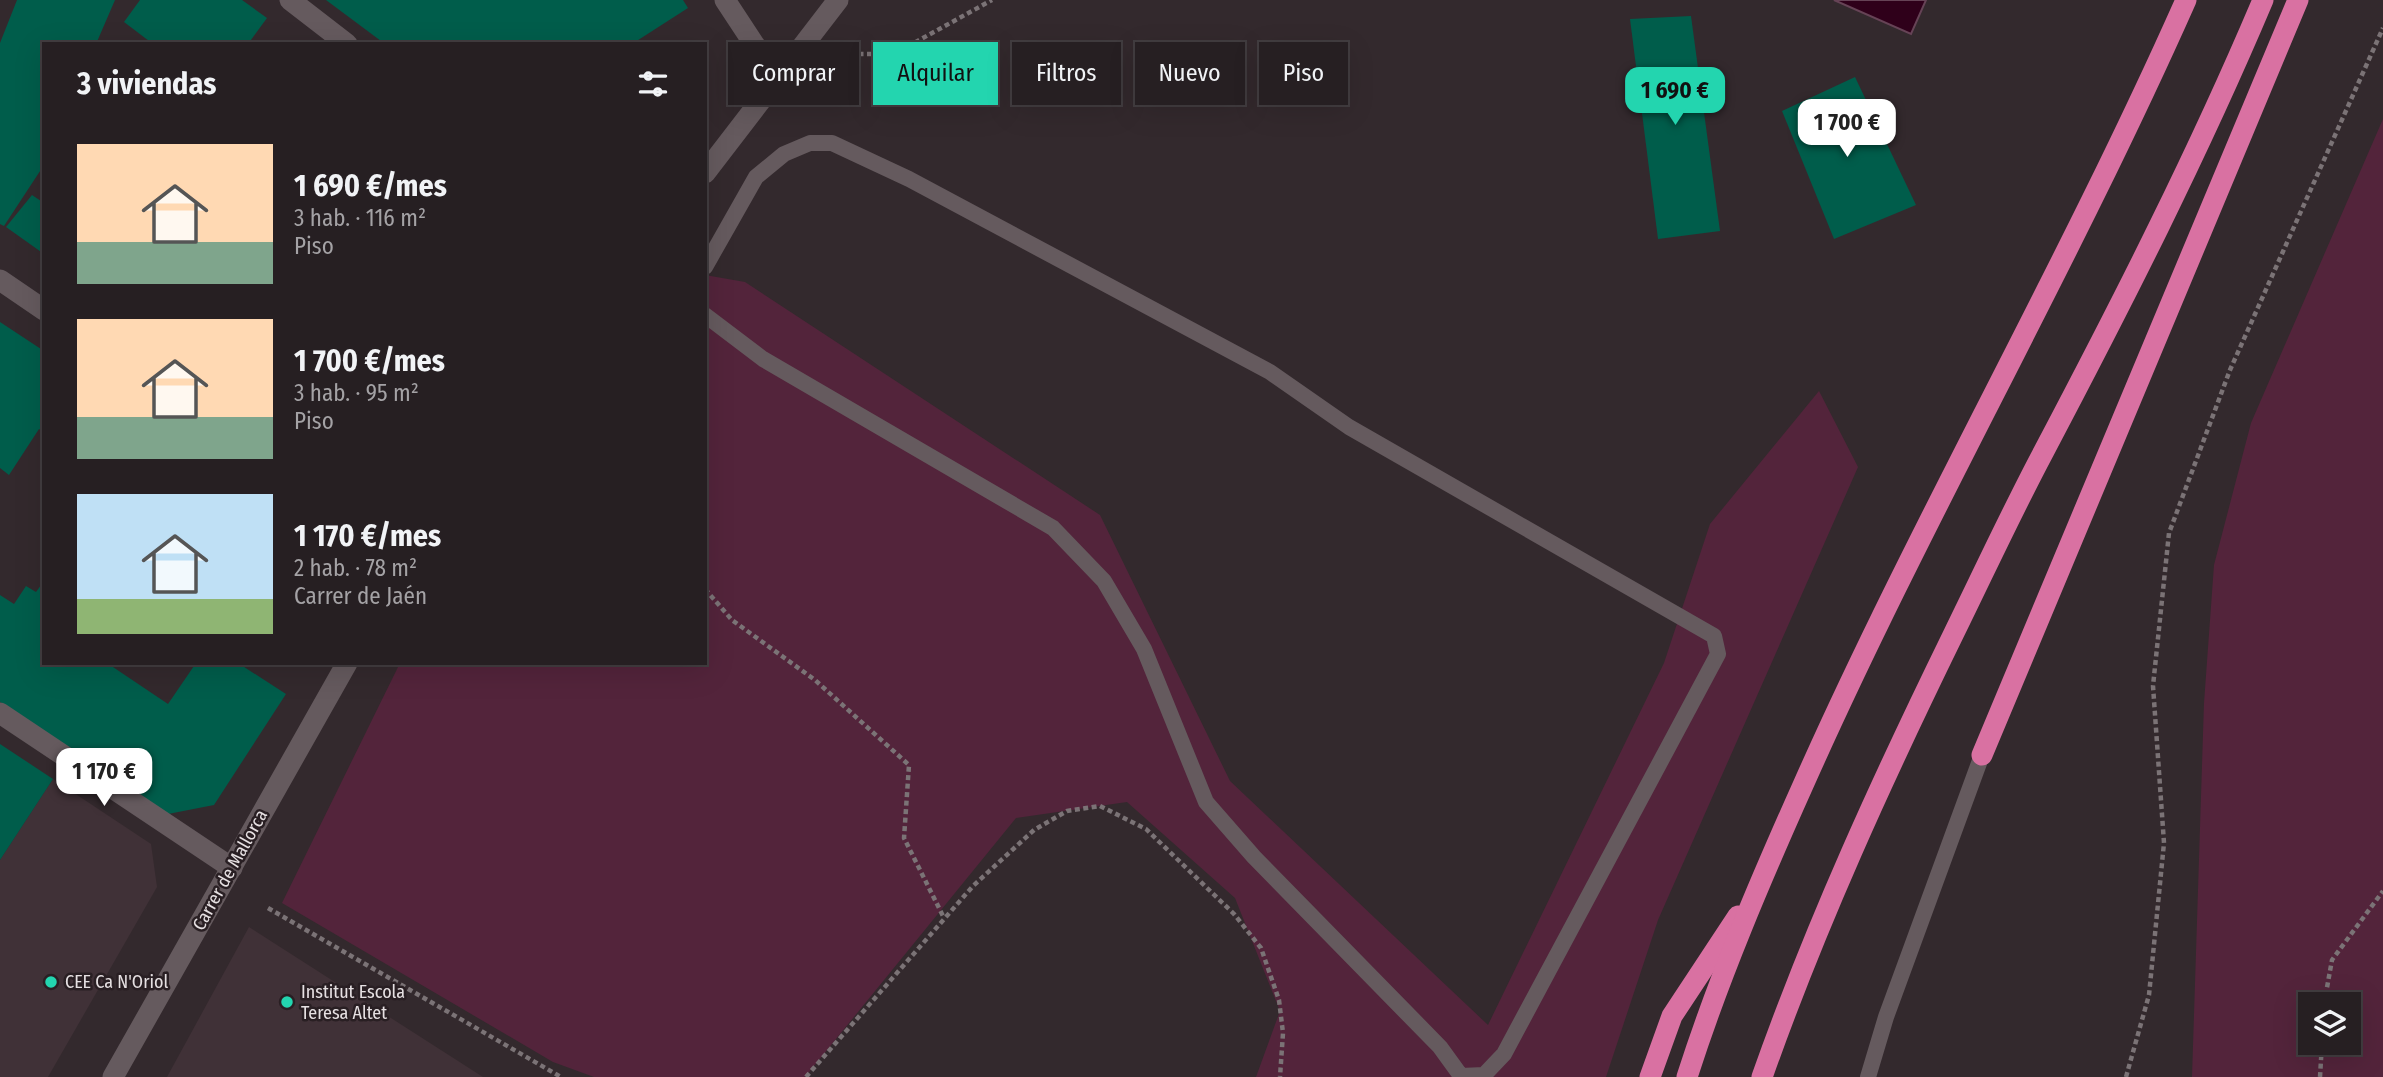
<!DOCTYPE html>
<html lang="es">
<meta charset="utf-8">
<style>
:root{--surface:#261f22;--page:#322c2f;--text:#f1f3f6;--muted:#a4a2a5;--line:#423d40;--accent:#23d5af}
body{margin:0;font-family:"Fira Sans Condensed",sans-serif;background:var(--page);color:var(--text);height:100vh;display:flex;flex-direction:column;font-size:26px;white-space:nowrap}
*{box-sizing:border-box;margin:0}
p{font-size:23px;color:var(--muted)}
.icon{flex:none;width:38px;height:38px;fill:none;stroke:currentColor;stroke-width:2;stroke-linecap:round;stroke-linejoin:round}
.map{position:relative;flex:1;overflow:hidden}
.panel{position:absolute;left:42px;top:42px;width:665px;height:623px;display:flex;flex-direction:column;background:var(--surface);border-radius:0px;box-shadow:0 7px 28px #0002,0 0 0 2px var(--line)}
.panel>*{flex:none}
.hud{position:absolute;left:728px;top:42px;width:665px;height:63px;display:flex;gap:14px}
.tools{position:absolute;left:2298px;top:992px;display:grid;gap:14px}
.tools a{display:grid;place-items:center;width:63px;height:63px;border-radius:0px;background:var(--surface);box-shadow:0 7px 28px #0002,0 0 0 2px var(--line);font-size:35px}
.price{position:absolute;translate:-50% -60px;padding:0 16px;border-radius:14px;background:#fff;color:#222;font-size:23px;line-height:46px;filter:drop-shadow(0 2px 4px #0008)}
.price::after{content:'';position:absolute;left:50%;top:42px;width:21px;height:16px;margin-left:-10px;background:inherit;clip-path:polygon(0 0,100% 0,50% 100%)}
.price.current{background:var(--accent);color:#111}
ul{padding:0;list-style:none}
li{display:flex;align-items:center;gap:21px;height:175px;padding:0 35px}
li span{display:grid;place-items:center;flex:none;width:196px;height:140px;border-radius:0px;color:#555}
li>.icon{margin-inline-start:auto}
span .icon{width:84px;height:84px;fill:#fffc;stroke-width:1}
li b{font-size:30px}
h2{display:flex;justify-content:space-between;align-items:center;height:84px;padding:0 35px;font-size:30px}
.tag{padding:0 24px;border-radius:0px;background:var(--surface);box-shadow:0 7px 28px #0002,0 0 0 2px var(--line);font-size:24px;line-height:63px}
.tag.current{background:var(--accent);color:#111}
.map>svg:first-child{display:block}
.built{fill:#403137}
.green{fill:#53243b;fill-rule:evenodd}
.water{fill:#2f001a;stroke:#664356;stroke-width:2}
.building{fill:#005d4b}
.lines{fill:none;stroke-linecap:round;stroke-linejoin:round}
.path{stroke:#7b7376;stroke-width:4.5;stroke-dasharray:5 3.5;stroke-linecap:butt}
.lane{stroke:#655a5e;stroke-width:16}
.street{stroke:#655a5e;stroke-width:21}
.highway{stroke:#d971a2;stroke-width:21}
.poi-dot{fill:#23d5af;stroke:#291f23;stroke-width:2.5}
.labels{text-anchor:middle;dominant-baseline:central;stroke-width:5;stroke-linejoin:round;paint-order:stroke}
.street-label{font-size:18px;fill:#e6e0e2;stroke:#291f23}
.poi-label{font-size:18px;fill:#e6e0e2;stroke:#291f23;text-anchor:start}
</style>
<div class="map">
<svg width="2383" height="1077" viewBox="0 0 2383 1077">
<rect width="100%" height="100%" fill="#33292d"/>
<g class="built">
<polygon points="53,779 151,844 157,887 48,1077 0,1077 0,860"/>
<polygon points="249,927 483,1077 167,1077"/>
</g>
<g class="green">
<path d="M2383 119V1077H2192L2204 703 2214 565 2251 423ZM2348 1004V1043H2310V1004Z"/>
<polygon points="705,275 745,282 1100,515 1230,781 1488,1025 1664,663 1710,524 1819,391 1858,467 1658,920 1606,1077 1256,1077 1280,1011 1235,898 1127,802 1016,818 805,1077 594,1077 553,1062 282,903 400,663 705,663"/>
</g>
<polygon class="water" points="1834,0 1926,0 1911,34"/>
<g class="building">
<polygon points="17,0 115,0 96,44 44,44 44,165 4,226 0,224 0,43"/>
<polygon points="140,0 242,0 267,18 248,44 153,44 124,22"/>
<polygon points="326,0 683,0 688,8 632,44 385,44"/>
<polygon points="1691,16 1720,231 1658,239 1630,19"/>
<polygon points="1855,77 1916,205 1834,239 1782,111"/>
<polygon points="32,195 41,201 44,197 44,254 6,227"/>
<polygon points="0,322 44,351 44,432 39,429 9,475 0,468"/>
<polygon points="44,581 44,663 107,663 168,704 196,663 238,663 286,694 214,805 168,814 0,702 0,595 14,604 26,586 36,592"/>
<polygon points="0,744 53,779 0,860"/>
</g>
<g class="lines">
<g class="path">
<polyline points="833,54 894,54 992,0"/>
<polyline points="705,589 732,620 815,680 909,765 904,838 944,918"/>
<polyline points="268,908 561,1077"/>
<polyline points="2324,1004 2332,960 2383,891"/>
<polyline points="806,1077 973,886 1034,830 1067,811 1100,806 1146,829 1234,914 1261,948 1279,1000 1283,1033 1280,1077"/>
<polyline points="2126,1077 2149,995 2164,843 2153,686 2169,533 2230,370 2383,28"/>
<polyline points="2320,1077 2322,1043"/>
</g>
<g class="lane">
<polyline points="705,267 756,177 784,154 810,143 832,143 909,179 1270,372 1349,427 1714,636 1718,654 1504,1054 1484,1075 1461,1076 1440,1047 1254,857 1206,802 1144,649 1104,581 1053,528 763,359 705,315"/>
<polyline points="1868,1077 1886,1017 1982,755"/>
</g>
<g class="street">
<polyline points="290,0 347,44"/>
<polyline points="725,0 777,79"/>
<polyline points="705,173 838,0"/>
<polyline points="0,280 44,310"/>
<polyline points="0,713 232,868"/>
<polyline points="113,1077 347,663"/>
</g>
<g class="highway">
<polyline points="1982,755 2298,0"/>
<polyline points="1650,1077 1672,1016 1738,916"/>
<path d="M1687 1077C1719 977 1761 879 1804 783 1922 518 2068 266 2186 0"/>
<path d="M1762 1077C1816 924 1883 778 1954 633 1984 572 2012 511 2044 451 2122 303 2198 154 2263 0"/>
</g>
</g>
<g class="poi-dot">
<circle cx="51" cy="982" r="7"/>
<circle cx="287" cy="1002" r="7"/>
</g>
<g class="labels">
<g class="street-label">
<text transform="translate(230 870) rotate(-61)">Carrer de Mallorca</text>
</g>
<g class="poi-label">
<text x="65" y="982">CEE Ca N'Oriol</text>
<text x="301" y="992">Institut Escola<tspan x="301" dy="21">Teresa Altet</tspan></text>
</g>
</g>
</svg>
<div class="tools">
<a><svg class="icon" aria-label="layers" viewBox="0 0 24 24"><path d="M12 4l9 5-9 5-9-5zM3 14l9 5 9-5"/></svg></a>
</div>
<b class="price current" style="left:1675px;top:127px">1 690 €</b>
<b class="price" style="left:1847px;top:159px">1 700 €</b>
<b class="price" style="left:104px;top:808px">1 170 €</b>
<div class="hud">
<a class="tag">Comprar</a>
<a class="tag current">Alquilar</a>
<a class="tag">Filtros</a>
<a class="tag">Nuevo</a>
<a class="tag">Piso</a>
</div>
<section class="panel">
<h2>3 viviendas<svg class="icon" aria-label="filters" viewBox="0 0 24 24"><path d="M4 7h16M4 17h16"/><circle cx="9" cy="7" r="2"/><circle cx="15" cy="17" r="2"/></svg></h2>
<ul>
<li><span style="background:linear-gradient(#ffd9b3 70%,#7fa58c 0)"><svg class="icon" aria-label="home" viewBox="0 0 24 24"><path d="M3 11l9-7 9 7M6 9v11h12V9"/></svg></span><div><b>1 690 €/mes</b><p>3 hab. · 116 m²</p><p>Piso</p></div></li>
<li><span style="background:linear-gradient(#ffd9b3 70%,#7fa58c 0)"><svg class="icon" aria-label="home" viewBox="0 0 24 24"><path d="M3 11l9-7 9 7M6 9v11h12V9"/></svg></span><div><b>1 700 €/mes</b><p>3 hab. · 95 m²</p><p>Piso</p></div></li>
<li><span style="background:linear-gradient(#bfe0f5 75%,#8fb573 0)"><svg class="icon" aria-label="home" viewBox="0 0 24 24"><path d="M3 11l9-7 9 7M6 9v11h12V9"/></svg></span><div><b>1 170 €/mes</b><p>2 hab. · 78 m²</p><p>Carrer de Jaén</p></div></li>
</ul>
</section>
</div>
